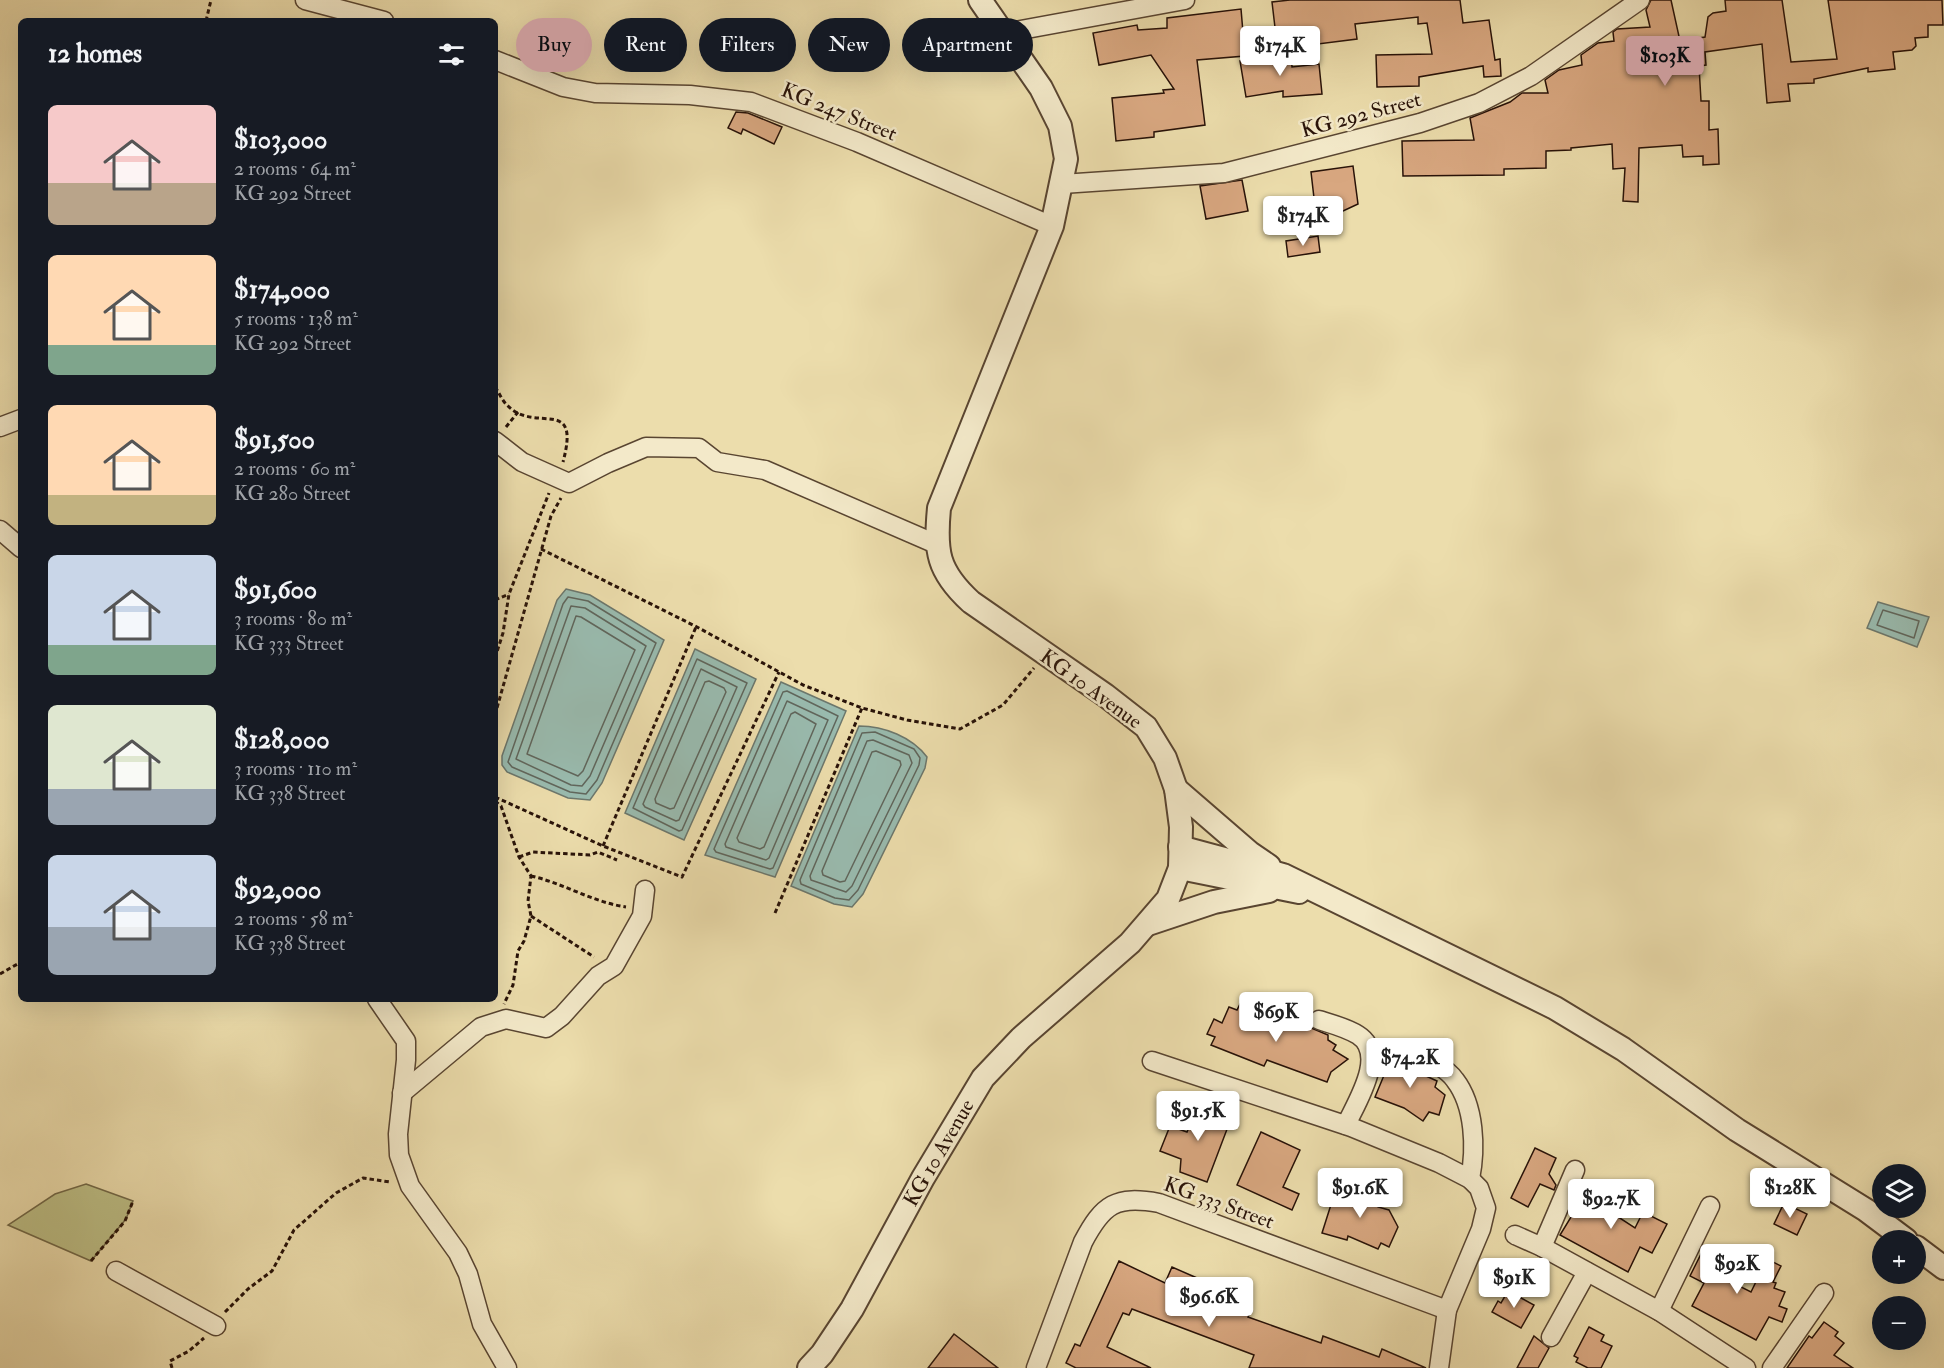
<!DOCTYPE html>
<meta charset="utf-8">
<style>
:root{--surface:#171b24;--page:#242831;--text:#f1f3f6;--muted:#9ea1a6;--accent:#c59692}
body{margin:0;font-family:"IM FELL Double Pica",serif;background:var(--page);color:var(--text);height:100vh;display:flex;flex-direction:column;font-size:22px;white-space:nowrap}
*{box-sizing:border-box;margin:0}
p{font-size:20px;color:var(--muted)}
.icon{flex:none;width:33px;height:33px;fill:none;stroke:currentColor;stroke-width:2;stroke-linecap:round;stroke-linejoin:round}
.map{position:relative;flex:1;overflow:hidden}
.panel{position:absolute;left:18px;top:18px;width:480px;height:984px;display:flex;flex-direction:column;background:var(--surface);border-radius:9px;box-shadow:0 6px 24px #0002}
.panel>*{flex:none}
.hud{position:absolute;left:516px;top:18px;width:570px;height:54px;display:flex;gap:12px}
.controls{position:absolute;left:1872px;top:1164px;display:grid;gap:12px}
.controls a{display:grid;place-items:center;width:54px;height:54px;border-radius:50%;background:var(--surface);box-shadow:0 6px 24px #0002;font-size:30px}
.price{position:absolute;translate:-50% -51px;padding:0 14px;border-radius:6px;background:#fff;color:#222;font-size:20px;line-height:39px;filter:drop-shadow(0 2px 3px #0008)}
.price::after{content:'';position:absolute;left:50%;top:36px;width:18px;height:14px;margin-left:-9px;background:inherit;clip-path:polygon(0 0,100% 0,50% 100%)}
.price.on{background:var(--accent);color:#111}
ul{padding:0;list-style:none}
li{display:flex;align-items:center;gap:18px;height:150px;padding:0 30px}
li span{display:grid;place-items:center;flex:none;width:168px;height:120px;border-radius:9px;color:#555}
li>.icon{margin-inline-start:auto}
span .icon{width:72px;height:72px;fill:#fffc;stroke-width:1}
li b{font-size:26px}
h2{display:flex;justify-content:space-between;align-items:center;height:72px;padding:0 30px;font-size:26px}
.chip{padding:0 21px;border-radius:27px;background:var(--surface);box-shadow:0 6px 24px #0002;font-size:21px;line-height:54px}
.chip.on{background:var(--accent);color:#111}
.map>svg:first-child{display:block}
.green{fill:#bdbf86;stroke:#726847;stroke-width:1.5}
.water{fill:#99bbaf;stroke:#6c776c;stroke-width:1.5}
.lines{fill:none;stroke-linecap:round;stroke-linejoin:round}
.shore{stroke:#60665c;stroke-width:1.5}
.building{fill:#d8a780;stroke:#281208;stroke-width:1.5}
.minor-casing{stroke:#594531;stroke-width:21}
.tertiary-casing{stroke:#594531;stroke-width:26}
.path{stroke:#281208;stroke-width:3;stroke-dasharray:4.5 3;stroke-linecap:butt}
.minor{stroke:#f3e9c9;stroke-width:18}
.tertiary{stroke:#f3e9c9;stroke-width:22}
.labels{text-anchor:middle;dominant-baseline:central;stroke-width:5;stroke-linejoin:round;paint-order:stroke}
.street-label{font-size:21px;fill:#281208;stroke:#f3e9c9}
</style>
<div class="map">
<svg width="1944" height="1368" viewBox="0 0 1944 1368">
<rect width="100%" height="100%" fill="#ecddac"/>
<filter id="stains"><feTurbulence type="fractalNoise" baseFrequency=".00333" numOctaves="4"/><feColorMatrix values="0 0 0 0 .2 0 0 0 0 .09 0 0 0 0 .02 0 0 0 .5 -.17"/></filter>
<radialGradient id="worn" r=".72"><stop offset=".6" stop-color="#630" stop-opacity="0"/><stop offset="1" stop-color="#630" stop-opacity=".3"/></radialGradient>
<polygon class="green" points="86,1184 133,1201 126,1219 91,1261 8,1225 55,1194"/>
<g class="water">
<polygon points="566,589 590,595 664,640 602,783 590,800 568,798 507,772 502,765 502,756 557,600"/>
<polygon points="1878,602 1929,617 1917,647 1867,628"/>
<polygon points="695,649 756,679 684,840 625,813"/>
<polygon points="781,682 846,711 775,877 705,855"/>
<path d="M859 726C884 726 912 737 927 757L925 768 863 894 852 907 834 904 791 886Z"/>
</g>
<g class="lines">
<g class="shore">
<polygon points="568,597 588,601 656,643 597,780 586,794 570,792 512,767 508,762 563,604"/>
<polygon points="571,606 585,608 646,646 590,776 582,786 571,785 516,759"/>
<polygon points="1883,610 1919,621 1914,638 1877,625"/>
<polygon points="576,616 581,617 635,650 583,771 578,776 527,754"/>
<polygon points="697,659 747,683 682,830 679,831 633,808"/>
<polygon points="701,669 737,687 679,820 676,821 645,807 643,804"/>
<polygon points="709,681 724,688 726,692 674,808 670,809 656,803 655,799 705,682"/>
<polygon points="787,691 838,716 773,868 770,869 716,852 714,849 783,692"/>
<polygon points="787,701 828,720 769,858 766,860 726,847 725,844"/>
<polygon points="795,712 816,724 764,847 760,849 739,842 737,838 791,714"/>
<polygon points="875,732 914,749 920,758 919,765 858,890 849,900 835,898 801,884 800,880 862,733"/>
<polygon points="873,740 909,755 912,763 852,886 846,892 811,880 810,876 867,741"/>
<polygon points="876,751 900,761 901,765 845,881 840,882 823,875 822,871 872,752"/>
</g>
</g>
<g class="building">
<polygon points="1290,0 1460,0 1463,23 1489,20 1495,60 1500,59 1501,76 1484,77 1483,66 1419,77 1419,86 1377,87 1376,55 1432,54 1427,23 1418,24 1418,17 1355,24 1357,39 1318,44 1316,32 1276,36 1272,2"/>
<polygon points="1651,0 1671,0 1680,41 1705,37 1708,17 1713,13 1726,11 1725,0 1782,0 1791,62 1837,59 1828,0 1942,0 1943,25 1928,25 1928,37 1915,38 1916,46 1912,50 1893,52 1895,69 1868,72 1868,68 1814,79 1814,83 1788,84 1790,101 1767,103 1762,44 1705,52 1706,65 1699,66 1701,101 1709,101 1709,130 1718,129 1719,164 1703,165 1703,156 1683,157 1682,145 1639,148 1638,202 1623,201 1625,168 1613,169 1612,144 1571,148 1571,150 1546,151 1546,168 1504,169 1504,175 1403,176 1402,141 1474,140 1470,118 1510,102 1522,93 1548,93 1545,80 1559,70 1582,65 1581,55 1598,43 1614,41 1613,32 1617,29 1650,27 1646,10"/>
<polygon points="1241,9 1245,56 1197,60 1205,125 1154,132 1154,137 1116,141 1112,98 1164,93 1163,90 1174,89 1151,55 1099,65 1093,33 1137,25 1138,30 1167,28 1167,18"/>
<polygon points="1291,55 1292,67 1319,64 1322,94 1283,97 1283,91 1246,97 1240,61"/>
<polygon points="736,112 748,113 782,127 774,144 743,129 741,134 728,128"/>
<polygon points="1353,166 1358,204 1343,211 1319,214 1317,197 1314,198 1311,172"/>
<polygon points="1242,180 1248,211 1206,219 1200,186"/>
<polygon points="1318,236 1320,252 1288,257 1286,241"/>
<polygon points="1240,1004 1266,1016 1266,1021 1290,1030 1295,1017 1308,1022 1311,1028 1328,1035 1328,1040 1336,1045 1333,1050 1348,1059 1331,1072 1327,1082 1267,1060 1264,1066 1211,1045 1215,1037 1207,1034 1214,1019 1222,1023 1229,1007 1237,1010"/>
<polygon points="1392,1056 1426,1072 1426,1076 1437,1081 1435,1087 1445,1095 1439,1115 1429,1112 1423,1121 1404,1108 1375,1097"/>
<polygon points="1199,1103 1232,1116 1207,1182 1180,1172 1181,1159 1160,1151 1170,1126 1187,1132"/>
<polygon points="1261,1132 1300,1150 1283,1187 1299,1194 1292,1210 1237,1185"/>
<polygon points="1535,1148 1556,1158 1549,1174 1556,1185 1554,1190 1540,1184 1528,1207 1511,1198"/>
<polygon points="1598,1184 1621,1198 1612,1213 1635,1228 1643,1212 1667,1224 1652,1253 1640,1247 1628,1272 1560,1235 1582,1199 1586,1202"/>
<polygon points="1358,1185 1377,1196 1378,1207 1389,1210 1398,1227 1389,1247 1381,1243 1378,1249 1348,1236 1347,1240 1322,1233 1335,1192 1351,1197"/>
<polygon points="1784,1203 1807,1214 1797,1235 1774,1224"/>
<polygon points="1707,1248 1734,1261 1725,1279 1751,1292 1767,1259 1781,1266 1773,1282 1776,1283 1774,1288 1785,1292 1779,1306 1787,1309 1782,1322 1769,1317 1756,1340 1692,1306 1704,1283 1690,1276 1702,1252 1704,1253"/>
<polygon points="1119,1261 1165,1283 1172,1267 1197,1278 1192,1290 1200,1294 1199,1296 1249,1315 1248,1317 1321,1343 1323,1336 1379,1357 1382,1349 1426,1368 1249,1368 1254,1355 1132,1309 1129,1315 1123,1313 1107,1347 1151,1368 1076,1368 1066,1363 1075,1344 1080,1346"/>
<polygon points="1508,1291 1534,1305 1521,1328 1492,1312 1498,1301 1501,1303"/>
<polygon points="1824,1322 1838,1332 1835,1336 1844,1343 1834,1355 1853,1368 1787,1368 1809,1336 1812,1338"/>
<polygon points="1589,1327 1604,1335 1601,1341 1612,1346 1601,1368 1588,1368 1576,1362 1578,1358 1574,1356"/>
<polygon points="954,1334 998,1368 928,1368"/>
<polygon points="1534,1336 1549,1348 1538,1368 1517,1368"/>
</g>
<g class="lines">
<defs>
<g id="minor">
<polyline points="305,0 384,21"/>
<polyline points="1004,33 1185,0"/>
<polyline points="495,60 563,87 595,93 690,95 751,102 857,142 1052,226"/>
<polyline points="1062,184 1224,173 1420,123 1479,103 1531,76 1640,0"/>
<polyline points="0,427 21,419"/>
<polyline points="495,441 522,462 569,483 608,463 646,447 699,448 717,462 765,470 936,544"/>
<polyline points="0,530 21,548"/>
<polyline points="377,999 406,1041 406,1060 398,1134 399,1155 410,1186 458,1253 468,1274 482,1324 507,1368"/>
<path d="M1319 1020C1332 1024 1347 1028 1358 1035 1388 1054 1356 1103 1346 1125"/>
<path d="M1412 1054C1427 1060 1445 1066 1455 1080 1475 1106 1476 1149 1470 1179"/>
<polyline points="1152,1061 1351,1127 1439,1163 1470,1179 1479,1188 1486,1208 1481,1229 1447,1310 1439,1368"/>
<polyline points="402,1093 481,1027 506,1019 546,1028 562,1016 598,976 614,966 642,916 645,890"/>
<polyline points="1575,1170 1542,1247 1659,1311 1746,1368"/>
<polyline points="1515,1235 1542,1247"/>
<polyline points="116,1271 216,1326"/>
<polyline points="1659,1311 1710,1206"/>
<polyline points="1551,1337 1587,1272"/>
<path d="M1036 1368 1083 1242C1103 1204 1116 1195 1159 1203L1447 1310"/>
<polyline points="1772,1368 1824,1293"/>
</g>
<g id="tertiary">
<polyline points="1176,789 1250,853 1269,866"/>
<polyline points="1180,847 1283,875 1555,1008 1623,1049 1737,1130 1866,1210 1906,1240"/>
<polyline points="1180,868 1299,892"/>
<polyline points="1148,924 1214,902 1269,891"/>
<polyline points="1916,1247 1944,1268"/>
<path d="M809 1368 822 1354 852 1309 923 1178 983 1078 1021 1038 1130 943 1168 899 1180 868 1181 827 1176 789 1165 758 1146 727 1105 695 971 602C937 571 935 551 939 508L1052 226 1066 159 1060 126 1041 88 980 0"/>
</g>
</defs>
<use href="#minor" class="minor-casing"/>
<use href="#tertiary" class="tertiary-casing"/>
<g class="path">
<polyline points="206,21 211,0"/>
<path d="M495 387C499 392 502 401 508 406 536 434 581 395 563 462"/>
<polyline points="506,427 518,412"/>
<polyline points="541,549 697,627 803,685 862,708 907,720 960,729 1003,705 1034,668"/>
<polyline points="495,600 509,594"/>
<polyline points="495,658 503,633 509,594 549,493"/>
<polyline points="495,715 551,516 561,498"/>
<polyline points="495,797 603,846 682,877 779,672"/>
<polyline points="495,801 501,806 519,857 531,876 528,901 531,916 524,941 518,951 513,985 504,1004"/>
<polyline points="603,846 696,627"/>
<polyline points="519,857 533,852 590,855 598,852 617,860"/>
<path d="M531 876C563 883 592 902 626 907"/>
<polyline points="775,913 862,708"/>
<polyline points="531,916 594,957"/>
<polyline points="0,974 21,962"/>
<polyline points="91,1261 125,1221 133,1201"/>
<polyline points="225,1312 248,1289 272,1271 294,1230 336,1193 363,1178 390,1182"/>
<polyline points="172,1368 170,1361 189,1351 204,1338"/>
</g>
<use href="#minor" class="minor"/>
<use href="#tertiary" class="tertiary"/>
</g>
<g class="labels">
<g class="street-label">
<text transform="translate(839 112) rotate(22)">KG 247 Street</text>
<text transform="translate(1361 115) rotate(-15)">KG 292 Street</text>
<text transform="translate(1091 689) rotate(36)">KG 10 Avenue</text>
<text transform="translate(939 1153) rotate(-60)">KG 10 Avenue</text>
<text transform="translate(1219 1203) rotate(20)">KG 333 Street</text>
</g>
</g>
<rect width="100%" height="100%" filter="url(#stains)"/>
<rect width="100%" height="100%" fill="url(#worn)"/>
</svg>
<div class="controls">
<a><svg class="icon" aria-label="layers" viewBox="0 0 24 24"><path d="M12 4l9 5-9 5-9-5zM3 14l9 5 9-5"/></svg></a>
<a>+</a>
<a>−</a>
</div>
<b class="price" style="left:1280px;top:77px">$174K</b>
<b class="price on" style="left:1665px;top:87px">$103K</b>
<b class="price" style="left:1303px;top:247px">$174K</b>
<b class="price" style="left:1276px;top:1043px">$69K</b>
<b class="price" style="left:1410px;top:1089px">$74.2K</b>
<b class="price" style="left:1198px;top:1142px">$91.5K</b>
<b class="price" style="left:1360px;top:1219px">$91.6K</b>
<b class="price" style="left:1790px;top:1219px">$128K</b>
<b class="price" style="left:1611px;top:1230px">$92.7K</b>
<b class="price" style="left:1737px;top:1295px">$92K</b>
<b class="price" style="left:1514px;top:1309px">$91K</b>
<b class="price" style="left:1209px;top:1328px">$96.6K</b>
<div class="hud">
<a class="chip on">Buy</a>
<a class="chip">Rent</a>
<a class="chip">Filters</a>
<a class="chip">New</a>
<a class="chip">Apartment</a>
</div>
<section class="panel">
<h2>12 homes<svg class="icon" aria-label="filters" viewBox="0 0 24 24"><path d="M4 7h16M4 17h16"/><circle cx="9" cy="7" r="2"/><circle cx="15" cy="17" r="2"/></svg></h2>
<ul>
<li><span style="background:linear-gradient(#f6c9c9 65%,#b9a48a 0)"><svg class="icon" aria-label="home" viewBox="0 0 24 24"><path d="M3 11l9-7 9 7M6 9v11h12V9"/></svg></span><div><b>$103,000</b><p>2 rooms · 64 m²</p><p>KG 292 Street</p></div></li>
<li><span style="background:linear-gradient(#ffd9b3 75%,#7fa58c 0)"><svg class="icon" aria-label="home" viewBox="0 0 24 24"><path d="M3 11l9-7 9 7M6 9v11h12V9"/></svg></span><div><b>$174,000</b><p>5 rooms · 138 m²</p><p>KG 292 Street</p></div></li>
<li><span style="background:linear-gradient(#ffd9b3 75%,#c2b280 0)"><svg class="icon" aria-label="home" viewBox="0 0 24 24"><path d="M3 11l9-7 9 7M6 9v11h12V9"/></svg></span><div><b>$91,500</b><p>2 rooms · 60 m²</p><p>KG 280 Street</p></div></li>
<li><span style="background:linear-gradient(#c9d6e8 75%,#7fa58c 0)"><svg class="icon" aria-label="home" viewBox="0 0 24 24"><path d="M3 11l9-7 9 7M6 9v11h12V9"/></svg></span><div><b>$91,600</b><p>3 rooms · 80 m²</p><p>KG 333 Street</p></div></li>
<li><span style="background:linear-gradient(#dfe7d0 70%,#9aa5b1 0)"><svg class="icon" aria-label="home" viewBox="0 0 24 24"><path d="M3 11l9-7 9 7M6 9v11h12V9"/></svg></span><div><b>$128,000</b><p>3 rooms · 110 m²</p><p>KG 338 Street</p></div></li>
<li><span style="background:linear-gradient(#c9d6e8 60%,#9aa5b1 0)"><svg class="icon" aria-label="home" viewBox="0 0 24 24"><path d="M3 11l9-7 9 7M6 9v11h12V9"/></svg></span><div><b>$92,000</b><p>2 rooms · 58 m²</p><p>KG 338 Street</p></div></li>
</ul>
</section>
</div>
